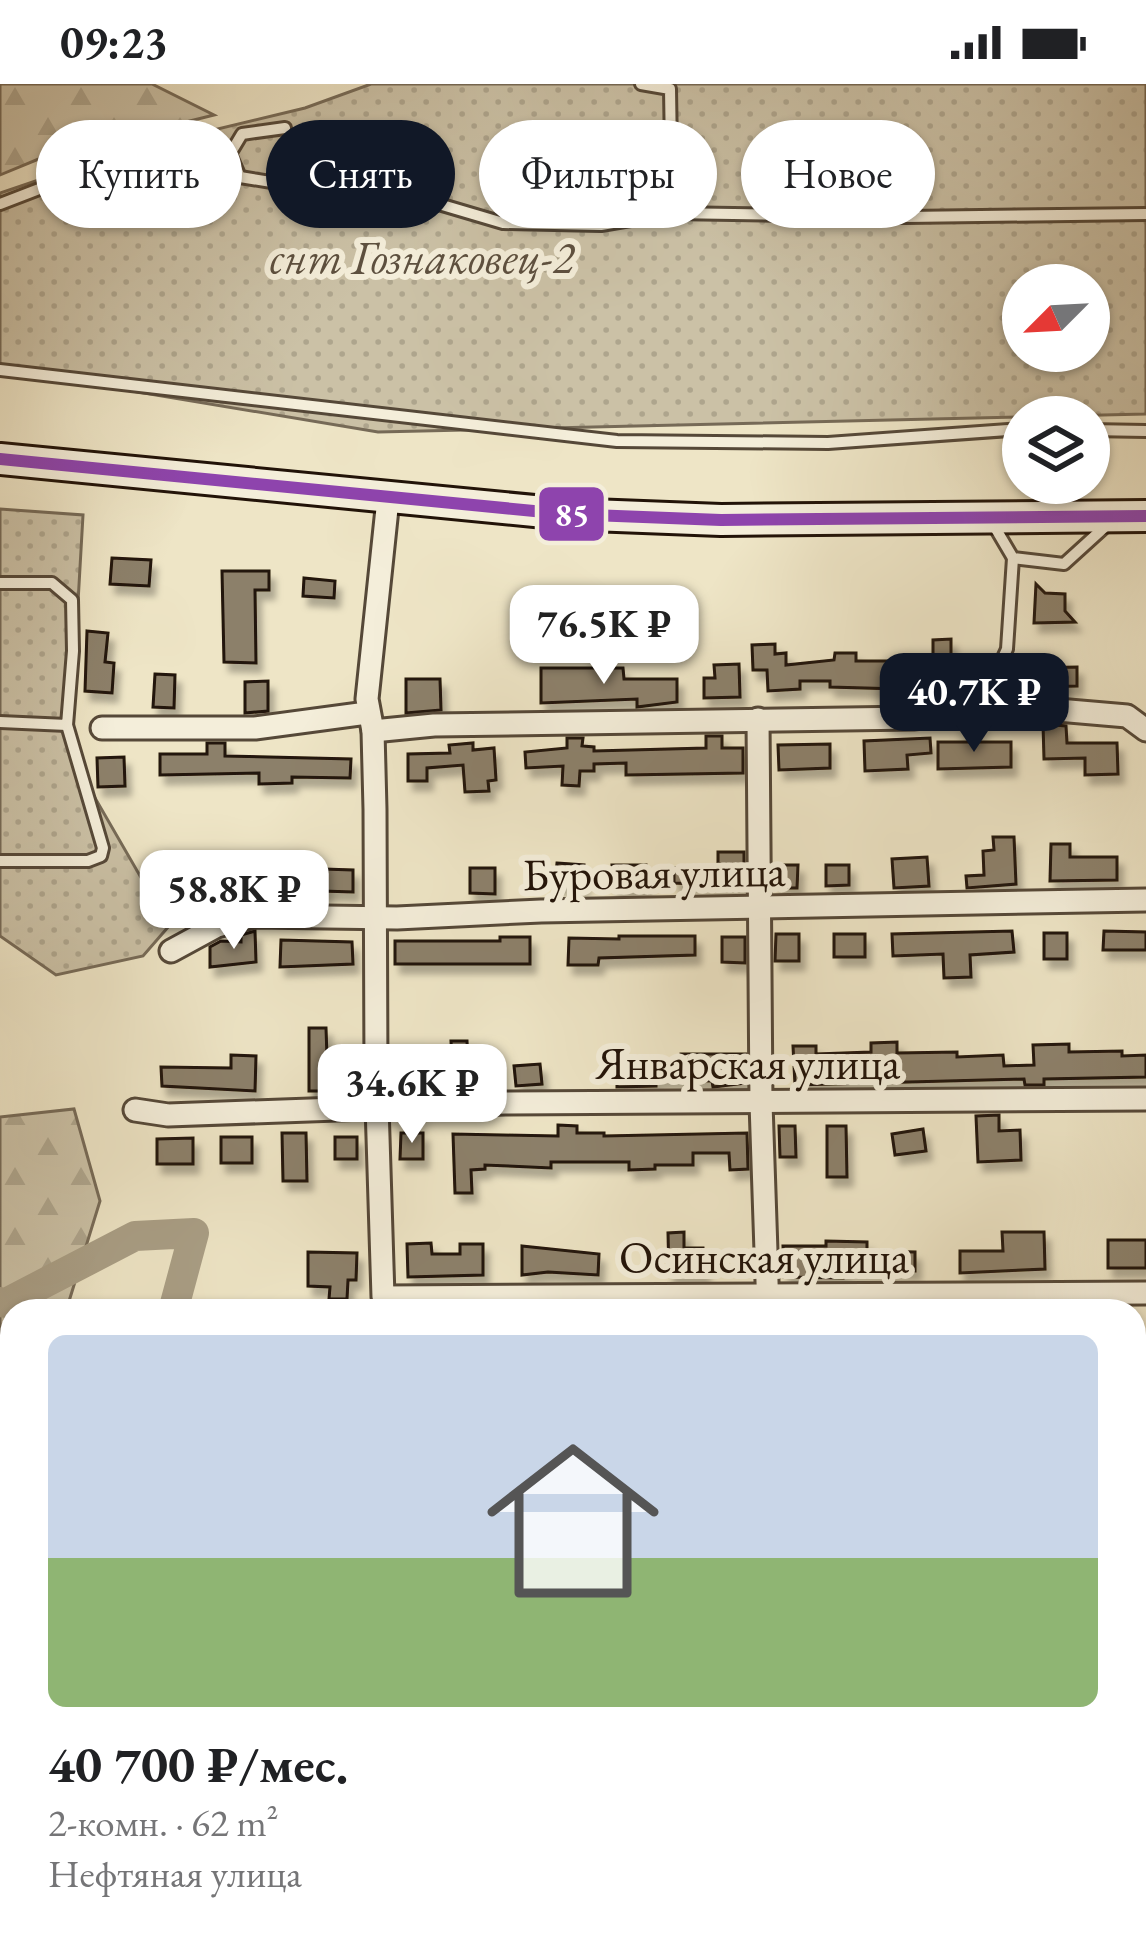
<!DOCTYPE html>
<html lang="ru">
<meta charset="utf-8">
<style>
:root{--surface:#fff;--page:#f6f6f6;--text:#202124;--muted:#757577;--line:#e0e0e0;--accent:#111827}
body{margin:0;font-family:"EB Garamond",serif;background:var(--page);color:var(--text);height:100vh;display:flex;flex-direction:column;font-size:45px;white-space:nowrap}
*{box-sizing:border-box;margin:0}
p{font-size:39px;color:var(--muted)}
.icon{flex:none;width:66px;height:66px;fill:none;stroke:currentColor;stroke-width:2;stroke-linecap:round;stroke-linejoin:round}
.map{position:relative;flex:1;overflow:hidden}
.panel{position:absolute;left:0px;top:1215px;width:1146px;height:663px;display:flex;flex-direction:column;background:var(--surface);border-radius:36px 36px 0 0;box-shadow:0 3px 9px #0004}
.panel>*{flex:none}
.guide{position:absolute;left:36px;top:36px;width:1074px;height:108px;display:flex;gap:24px}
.needle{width:78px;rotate:246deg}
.controls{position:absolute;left:1002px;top:180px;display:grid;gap:24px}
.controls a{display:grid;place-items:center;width:108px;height:108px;border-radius:50%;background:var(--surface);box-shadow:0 3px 9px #0004;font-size:60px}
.price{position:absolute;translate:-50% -102px;padding:0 27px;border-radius:24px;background:#fff;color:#222;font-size:39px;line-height:78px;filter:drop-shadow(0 3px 6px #0008)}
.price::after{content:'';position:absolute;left:50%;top:72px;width:36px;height:27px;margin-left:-18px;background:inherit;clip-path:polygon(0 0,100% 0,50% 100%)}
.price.on{background:var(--accent);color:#fff}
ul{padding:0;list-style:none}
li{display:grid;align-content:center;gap:24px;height:636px;padding:0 48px}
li+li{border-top:3px solid var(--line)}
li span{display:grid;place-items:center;height:372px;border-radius:18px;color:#555}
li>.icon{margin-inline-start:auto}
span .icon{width:216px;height:216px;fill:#fffc;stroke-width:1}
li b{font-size:51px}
.pill{padding:0 42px;border-radius:54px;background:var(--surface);box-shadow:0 3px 9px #0004;font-size:42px;line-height:108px}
.pill.on{background:var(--accent);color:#fff}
.status{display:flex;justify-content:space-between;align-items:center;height:84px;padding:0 60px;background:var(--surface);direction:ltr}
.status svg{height:33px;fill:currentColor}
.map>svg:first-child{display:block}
.green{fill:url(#green-dots);stroke:#766a57;stroke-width:3;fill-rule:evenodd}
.forest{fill:url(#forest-firs);stroke:#766a57;stroke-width:3}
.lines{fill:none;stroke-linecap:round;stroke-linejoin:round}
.river{stroke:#a99e85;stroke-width:30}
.building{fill:#8c806b;stroke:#221308;stroke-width:3;filter:url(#shadow)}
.lane-casing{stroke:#554838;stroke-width:16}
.street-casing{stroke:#554838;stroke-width:27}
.secondary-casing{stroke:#221308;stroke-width:36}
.lane{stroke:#f4eeda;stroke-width:10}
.street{stroke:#f4eeda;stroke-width:21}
.secondary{stroke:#f4eeda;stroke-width:30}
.bus-1-casing{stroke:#f4eeda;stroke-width:21}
.bus-1{stroke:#8e44ad;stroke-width:12}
.labels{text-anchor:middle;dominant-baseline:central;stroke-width:12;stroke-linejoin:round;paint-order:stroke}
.park-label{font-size:45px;font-style:italic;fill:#5d503f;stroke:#f4eeda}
.street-label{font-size:45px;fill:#221308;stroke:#f4eeda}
.line-badge{stroke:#f4eeda;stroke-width:4.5}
.badge-label{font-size:33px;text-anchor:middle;font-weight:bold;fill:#fff}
</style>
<div class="status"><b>09:23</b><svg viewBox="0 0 49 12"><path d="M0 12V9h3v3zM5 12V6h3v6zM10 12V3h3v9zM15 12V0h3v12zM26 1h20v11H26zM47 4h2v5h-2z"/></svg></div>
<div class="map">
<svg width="1146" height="1876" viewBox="0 0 1146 1876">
<defs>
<pattern id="green-dots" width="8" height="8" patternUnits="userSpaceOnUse" patternTransform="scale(3)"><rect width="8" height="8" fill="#cbc1a6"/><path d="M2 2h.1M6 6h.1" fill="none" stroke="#aea58d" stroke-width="1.8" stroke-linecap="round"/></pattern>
<pattern id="forest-firs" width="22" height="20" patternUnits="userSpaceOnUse" patternTransform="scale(3)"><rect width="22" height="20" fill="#cbc1a6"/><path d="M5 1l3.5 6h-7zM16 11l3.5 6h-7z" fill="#aea58d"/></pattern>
<filter id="shadow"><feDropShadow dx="5.5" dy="9" stdDeviation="3" flood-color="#0004"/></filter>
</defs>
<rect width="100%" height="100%" fill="#eee5c6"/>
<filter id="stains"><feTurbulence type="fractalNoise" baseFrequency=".00167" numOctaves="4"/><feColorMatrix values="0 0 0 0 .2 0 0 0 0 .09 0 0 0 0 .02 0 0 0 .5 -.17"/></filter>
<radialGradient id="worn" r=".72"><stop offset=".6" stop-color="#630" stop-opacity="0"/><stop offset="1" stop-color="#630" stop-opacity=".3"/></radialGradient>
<g class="green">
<path d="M371 0H1146V330L378 348 0 285V109L118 69 305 24ZM1023 201H1089V267H1023Z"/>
<polygon points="0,425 83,431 71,641 91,707 169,842 143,872 56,891 0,852"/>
<polygon points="1134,1673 1146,1674 1146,1876 134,1876 130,1866 1134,1866"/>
</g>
<g class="forest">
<polygon points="0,0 152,0 214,31 41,74 0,91"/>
<polygon points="74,1025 100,1117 66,1227 12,1227 12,1404 0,1443 0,1033"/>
<polygon points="0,1460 12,1501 12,1866 130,1866 134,1876 0,1876"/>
</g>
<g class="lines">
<g class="river">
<polyline points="0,1218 6,1219 135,1152 194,1149 173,1227"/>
<polyline points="1134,1325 1146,1337"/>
<polyline points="1134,1408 1146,1393"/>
<polyline points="1134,1463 1146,1475"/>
<polyline points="12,1695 12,1696"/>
<polyline points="12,1775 7,1797 12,1803"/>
<polyline points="19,1876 51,1869 49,1866"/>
</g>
</g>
<g class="building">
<polygon points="112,474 151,476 149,502 110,500"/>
<polygon points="222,487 269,487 269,506 255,506 256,579 224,578"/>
<polygon points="304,494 335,497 334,514 303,512"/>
<polygon points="1036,500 1045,509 1065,510 1065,527 1075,538 1034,539"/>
<polygon points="539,516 566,516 566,552 538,552"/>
<rect x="593" y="517" width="34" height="30"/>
<polygon points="87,547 108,549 105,578 114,579 112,609 85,607"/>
<polygon points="951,555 951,572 980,571 980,600 975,610 934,611 934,606 830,603 830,597 800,597 800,605 768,607 767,586 753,586 752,561 775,560 775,570 786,569 786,581 834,576 835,569 856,569 856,577 933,577 933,556"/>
<polygon points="739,580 740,613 704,614 704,594 715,594 714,581"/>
<polygon points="1077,583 1077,602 1028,603 1028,584"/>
<polygon points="541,584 623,584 624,595 677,595 677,618 637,623 637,615 541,619"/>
<polygon points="155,590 175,591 174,624 153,623"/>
<polygon points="406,595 440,595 441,626 406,629"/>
<polygon points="268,597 268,627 245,629 245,598"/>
<polygon points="1043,640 1066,642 1067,659 1117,659 1118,690 1085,691 1085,674 1044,675"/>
<polygon points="706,652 722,652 722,664 743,664 743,689 626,691 626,679 594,680 594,687 580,687 579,702 562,701 563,682 526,684 525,668 567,664 567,654 583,654 582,662 594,663 594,667 706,664"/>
<polygon points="930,654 931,669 907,671 908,685 865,687 864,657"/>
<polygon points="938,658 1011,658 1011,683 938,685"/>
<polygon points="207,659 225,659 225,672 351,675 350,694 292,693 292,699 259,700 259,689 160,691 160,670 207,670"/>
<polygon points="473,659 473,666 494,664 496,696 488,697 489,707 465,708 463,681 427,684 427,697 408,697 408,670 450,669 449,661"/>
<polygon points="830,660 830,684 779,686 778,661"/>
<polygon points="124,673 125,702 98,703 97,674"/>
<polygon points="993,753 1014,753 1016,800 967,804 966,792 984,791 983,767 994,766"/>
<polygon points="1051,760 1070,760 1070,773 1117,773 1117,796 1050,797"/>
<polygon points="718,768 744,768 744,802 674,799 674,784 718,783"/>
<polygon points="927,773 929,802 894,804 892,775"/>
<polygon points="557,779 584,781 583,803 555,801"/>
<polygon points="612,781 646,781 646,804 613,805"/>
<polygon points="777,781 798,781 797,804 776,804"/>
<polygon points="826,781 849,781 849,801 826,802"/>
<polygon points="470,784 495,784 495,810 470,809"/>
<polygon points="269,785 296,786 296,808 269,807"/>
<polygon points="323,785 353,786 353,808 322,807"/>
<polygon points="180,790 185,811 156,819 144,800"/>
<polygon points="255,847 256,878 210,883 210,863 221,857 241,858 241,851"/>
<polygon points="1012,847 1014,868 970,871 971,893 944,894 943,870 893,872 892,850"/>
<polygon points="1104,847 1146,848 1146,866 1103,866"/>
<rect x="1044" y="849" width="23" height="26"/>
<polygon points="776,850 799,850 799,877 775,877"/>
<rect x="834" y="850" width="31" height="23"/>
<polygon points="619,852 695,852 695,871 599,874 598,881 568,881 569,854 619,855"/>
<polygon points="500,853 530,853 530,880 395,880 395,857 500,857"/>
<polygon points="722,853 745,853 745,879 722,878"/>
<polygon points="281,856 352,858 353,880 280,883"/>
<polygon points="309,944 326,944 327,973 344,973 344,984 361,984 362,1007 309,1007"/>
<polygon points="451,957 467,957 468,980 483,979 484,1005 453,1006 452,1000 394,1000 394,982 452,981"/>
<polygon points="897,958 897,969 957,968 957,973 1003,971 1004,982 1034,981 1033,961 1069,960 1069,968 1122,967 1122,972 1146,971 1146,993 1044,995 1044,1001 1025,1001 1024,995 795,1001 793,962 816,962 816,970 871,968 871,959"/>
<polygon points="681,970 746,970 746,999 713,1003 712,997 656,996 656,1002 617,1003 617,979 681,979"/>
<polygon points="231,971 256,972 255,1007 162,1002 161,983 231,984"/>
<polygon points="540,980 542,1000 516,1002 514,982"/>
<polygon points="999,1031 999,1047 1020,1046 1021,1076 978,1078 976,1032"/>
<polygon points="558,1041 577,1042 577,1049 604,1049 604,1052 747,1049 748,1085 730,1086 729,1069 693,1069 693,1081 655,1081 655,1085 629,1086 629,1078 551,1078 551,1084 485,1081 485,1085 471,1086 472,1109 455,1109 453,1050 558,1052"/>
<polygon points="779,1042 795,1042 796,1073 780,1073"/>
<polygon points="827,1042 846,1042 847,1093 827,1093"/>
<polygon points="923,1045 926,1067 895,1071 892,1050"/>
<polygon points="282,1049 306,1049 307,1097 283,1097"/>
<polygon points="401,1049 423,1049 423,1075 400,1075"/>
<rect x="221" y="1053" width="31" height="26"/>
<rect x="335" y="1053" width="22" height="22"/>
<polygon points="193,1054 193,1080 157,1080 157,1055"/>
<polygon points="684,1148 684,1164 703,1164 704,1191 669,1191 668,1149"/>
<polygon points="1002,1148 1044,1148 1045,1185 960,1189 960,1167 1003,1167"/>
<rect x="1108" y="1156" width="38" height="28"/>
<polygon points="826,1157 867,1158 867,1167 915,1168 915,1187 843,1187 843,1194 784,1193 783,1162 826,1162"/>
<polygon points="431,1159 432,1170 460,1170 460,1160 483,1160 483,1191 408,1193 407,1160"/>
<polygon points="522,1162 599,1170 598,1191 548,1188 522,1191"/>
<polygon points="308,1168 357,1169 356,1196 348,1196 347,1215 329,1215 330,1203 308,1202"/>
</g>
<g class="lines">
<defs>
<g id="lane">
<polyline points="641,0 670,5 672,129"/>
<polyline points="285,44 242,50 230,70 240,93 308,104 388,105 503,139 601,141 672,129 906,133 1146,130"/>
<polyline points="0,120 135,68 230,70"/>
<polyline points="0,286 617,357 828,359 1023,345"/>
<polyline points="1089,346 1146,347"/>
<polyline points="993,440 1013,474 1064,480 1108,440"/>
<polyline points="0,499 52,499 72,516 73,567 67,641 0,638"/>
<polyline points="979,626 1007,565 1013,474"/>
<polyline points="0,777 88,777 101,772 103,764 67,641"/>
<polyline points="1134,1788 1146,1790"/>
<polyline points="271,1866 275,1876"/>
<polyline points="594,1866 597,1876"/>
<polyline points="732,1866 735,1876"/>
<polyline points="1061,1866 1067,1876"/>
</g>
<g id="street">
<polyline points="388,415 367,615 373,647 375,725 376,989 383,1213 1146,1209"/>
<polyline points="758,635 761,1019 768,1227"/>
<polyline points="102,644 255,644 367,629"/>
<polyline points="373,647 434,641 913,634 1023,623 1127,632 1146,646"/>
<polyline points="171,867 217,842 254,832 397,834 541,827 1146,816"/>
<polyline points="135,1026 168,1031 505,1019 1146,1015"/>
<polyline points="875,1866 877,1876"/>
<polyline points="471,1876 503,1866"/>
</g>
<polyline id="secondary" points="0,375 565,430 721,436 1146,432"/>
</defs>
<use href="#lane" class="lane-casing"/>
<use href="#street" class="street-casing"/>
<use href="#secondary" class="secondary-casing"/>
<use href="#lane" class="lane"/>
<use href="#street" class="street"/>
<use href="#secondary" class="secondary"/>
<defs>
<polyline id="bus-1" points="0,375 565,430 721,436 1146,432"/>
</defs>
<use href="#bus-1" class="bus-1-casing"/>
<use href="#bus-1" class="bus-1"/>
</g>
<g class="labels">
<g class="park-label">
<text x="422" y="173">снт Гознаковец-2</text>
</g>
<g class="street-label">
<text transform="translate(654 788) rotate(-1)">Буровая улица</text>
<text x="748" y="979">Январская улица</text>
<text x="764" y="1173">Осинская улица</text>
</g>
</g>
<rect class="line-badge" x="537" y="401" width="69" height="58" rx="12" fill="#8e44ad"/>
<g class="badge-label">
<text x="572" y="442">85</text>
</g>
<rect width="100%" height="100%" filter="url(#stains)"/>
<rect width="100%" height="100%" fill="url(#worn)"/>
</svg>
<div class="controls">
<a><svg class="needle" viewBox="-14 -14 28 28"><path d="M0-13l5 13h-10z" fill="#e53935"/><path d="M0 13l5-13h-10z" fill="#757577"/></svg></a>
<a><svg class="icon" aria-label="layers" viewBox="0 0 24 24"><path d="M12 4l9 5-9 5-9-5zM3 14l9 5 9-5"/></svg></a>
</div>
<b class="price" style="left:604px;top:603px">76.5K ₽</b>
<b class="price on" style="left:974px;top:671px">40.7K ₽</b>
<b class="price" style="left:234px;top:868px">58.8K ₽</b>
<b class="price" style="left:412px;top:1062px">34.6K ₽</b>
<div class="guide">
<a class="pill">Купить</a>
<a class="pill on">Снять</a>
<a class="pill">Фильтры</a>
<a class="pill">Новое</a>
</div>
<section class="panel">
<ul>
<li><span style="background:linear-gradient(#c9d6e8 60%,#8fb573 0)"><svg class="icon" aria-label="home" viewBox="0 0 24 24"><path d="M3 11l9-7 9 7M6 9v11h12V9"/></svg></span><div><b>40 700 ₽/мес.</b><p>2-комн. · 62 m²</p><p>Нефтяная улица</p></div></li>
</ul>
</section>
</div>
